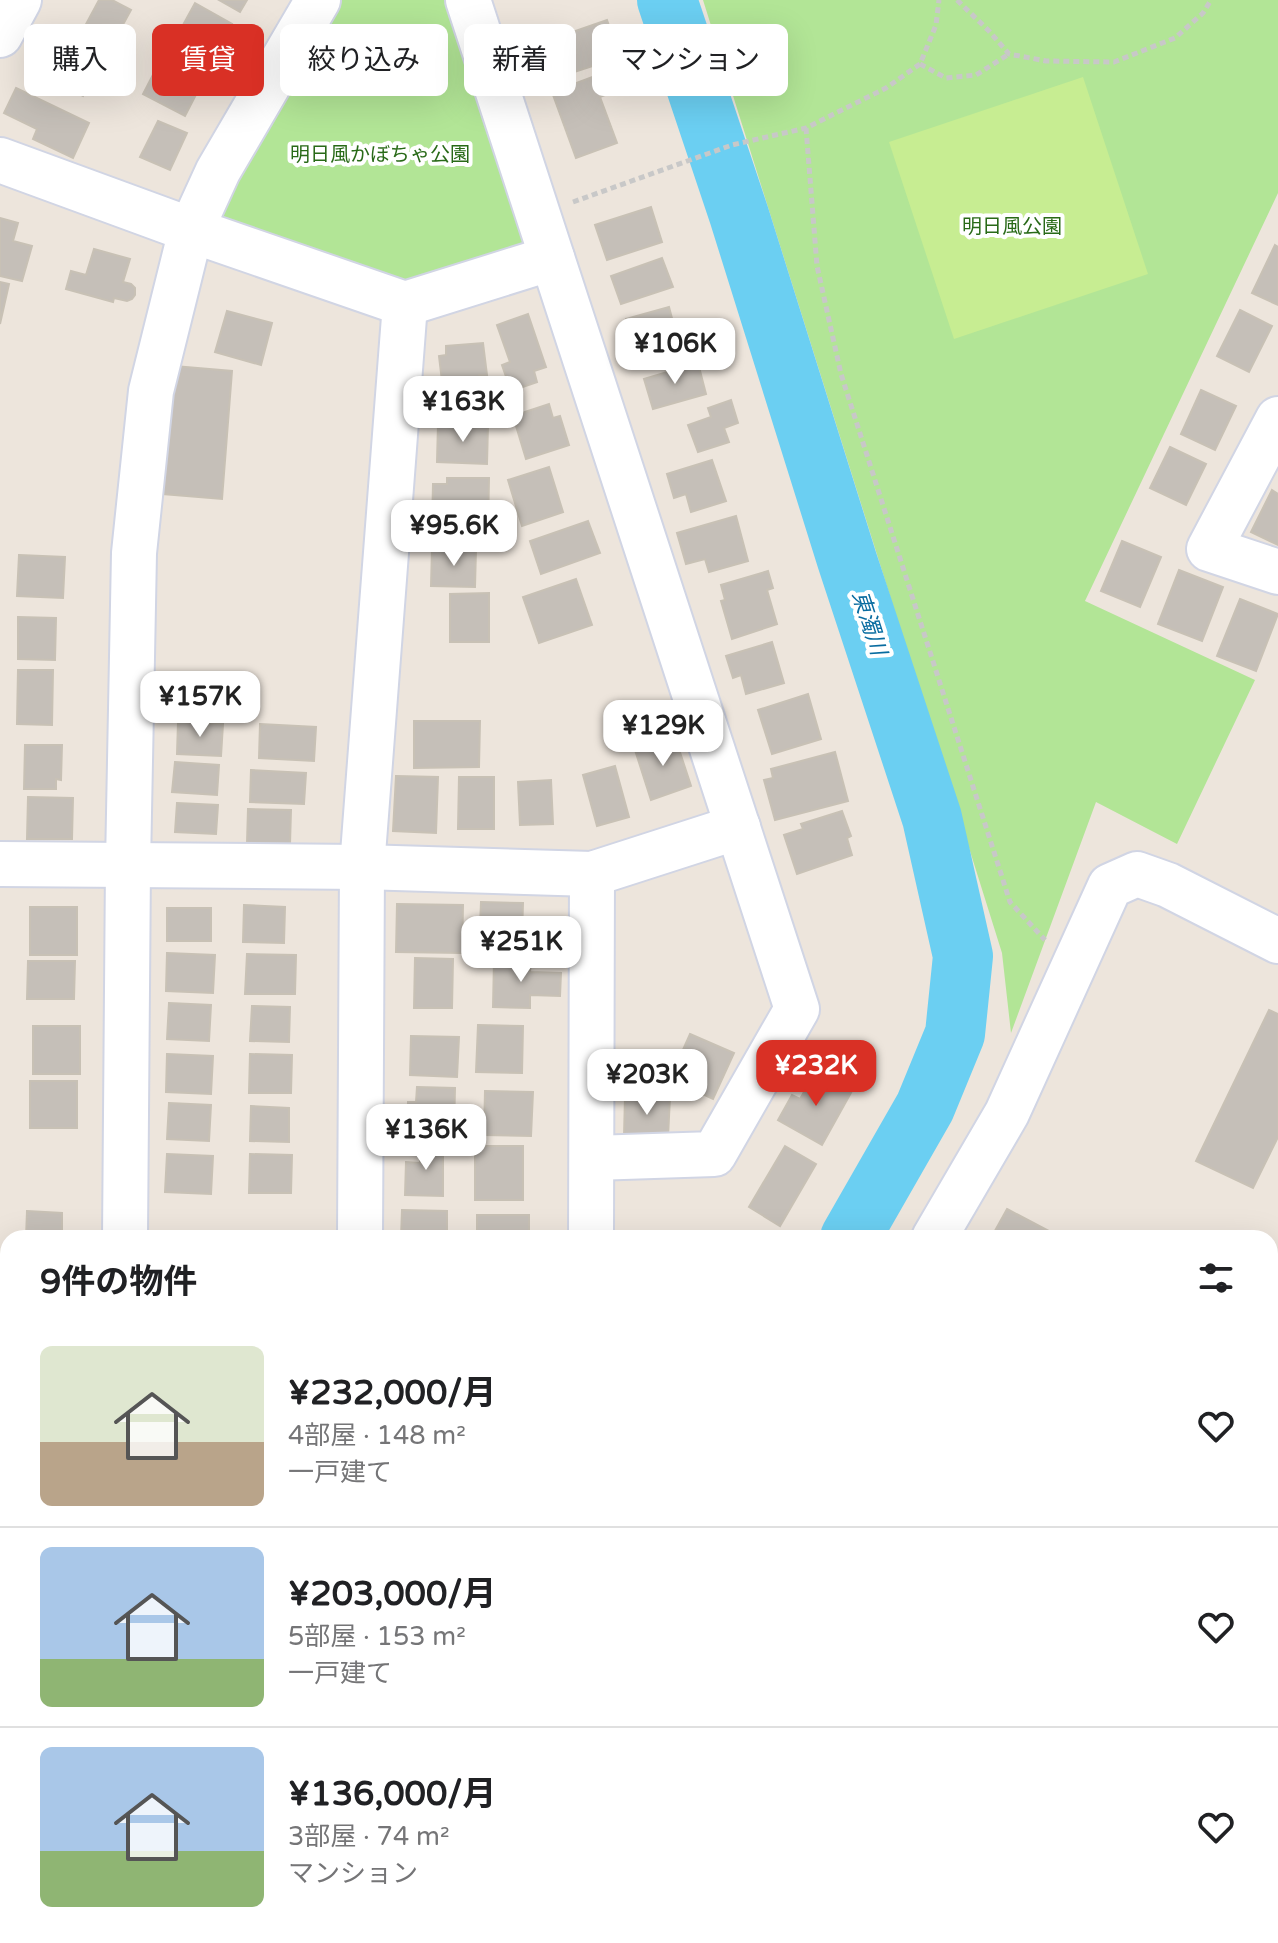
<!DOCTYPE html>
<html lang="ja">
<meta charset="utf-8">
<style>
:root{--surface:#fff;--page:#f2f2f2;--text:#202124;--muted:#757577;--line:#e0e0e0;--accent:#d93025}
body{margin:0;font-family:"Varela Round","Noto Sans JP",sans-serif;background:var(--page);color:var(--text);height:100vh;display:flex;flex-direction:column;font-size:30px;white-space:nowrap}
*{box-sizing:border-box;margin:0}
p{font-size:26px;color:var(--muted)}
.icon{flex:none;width:44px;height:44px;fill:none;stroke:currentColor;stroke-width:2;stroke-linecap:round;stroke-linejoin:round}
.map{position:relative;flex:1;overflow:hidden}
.side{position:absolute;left:0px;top:1230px;width:1278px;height:714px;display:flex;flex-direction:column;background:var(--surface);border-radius:24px 24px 0 0;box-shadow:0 8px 32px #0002}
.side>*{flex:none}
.banner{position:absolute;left:24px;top:24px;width:800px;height:72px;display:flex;gap:16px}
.price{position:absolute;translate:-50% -68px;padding:0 18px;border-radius:16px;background:#fff;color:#222;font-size:26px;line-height:52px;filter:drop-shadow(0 2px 4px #0008)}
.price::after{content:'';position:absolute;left:50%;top:48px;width:24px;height:18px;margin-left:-12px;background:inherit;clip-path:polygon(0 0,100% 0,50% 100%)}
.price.selected{background:var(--accent);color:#fff}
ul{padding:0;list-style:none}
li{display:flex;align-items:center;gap:24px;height:200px;padding:0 40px}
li+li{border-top:2px solid var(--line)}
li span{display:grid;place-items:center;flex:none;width:224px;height:160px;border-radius:12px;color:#555}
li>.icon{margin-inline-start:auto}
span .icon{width:96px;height:96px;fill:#fffc;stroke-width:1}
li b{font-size:34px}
h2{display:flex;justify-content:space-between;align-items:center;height:96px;padding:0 40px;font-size:34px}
.chip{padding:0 28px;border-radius:12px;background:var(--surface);box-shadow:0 8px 32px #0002;font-size:28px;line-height:72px}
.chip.selected{background:var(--accent);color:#fff}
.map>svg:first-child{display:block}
.green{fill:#b2e596}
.pitch{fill:#c7ed92}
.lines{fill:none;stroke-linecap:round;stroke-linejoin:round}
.river{stroke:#6bcff2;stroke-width:60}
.building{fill:#c5bfb8;stroke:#c8c1b5;stroke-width:2}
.minor-casing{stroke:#d1d5e4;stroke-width:48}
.path{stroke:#c8c8c8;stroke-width:5;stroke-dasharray:6 4;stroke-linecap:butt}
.minor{stroke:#fff;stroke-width:44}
.labels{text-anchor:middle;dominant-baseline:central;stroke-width:8;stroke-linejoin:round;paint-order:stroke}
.park-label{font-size:20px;fill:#296a18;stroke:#fff}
.water-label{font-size:22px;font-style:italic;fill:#096ca0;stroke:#fff}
</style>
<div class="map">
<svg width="1278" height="1943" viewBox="0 0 1278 1943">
<rect width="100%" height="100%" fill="#ede5dc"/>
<g class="green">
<polygon points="318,0 468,0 552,258 405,304 191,230"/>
<polygon points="703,0 1278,0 1278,193 1085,601 1255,680 1177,844 1096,802 1011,1033 1002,953"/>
</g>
<polygon class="pitch" points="1083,77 1148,274 954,339 889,142"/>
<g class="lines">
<g class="river">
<polyline points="667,0 739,215 847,560 932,818 963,956 955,1034 925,1107 850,1238"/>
<polyline points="982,1936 986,1943"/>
</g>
</g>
<g class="building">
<polygon points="99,0 112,0 131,10 114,41 85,26"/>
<polygon points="219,0 247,0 240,12"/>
<polygon points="195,3 232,24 209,66 172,45"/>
<polygon points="607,20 620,57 565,75 552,39"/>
<polygon points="66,31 105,50 83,96 44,77"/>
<polygon points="159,63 201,85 185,116 143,94"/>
<polygon points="603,73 610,93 600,97 617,143 576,158 552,92"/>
<polygon points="16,88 89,123 73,158 33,139 37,129 4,113"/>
<polygon points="158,121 187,133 170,170 140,157"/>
<polygon points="651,207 662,242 607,260 595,225"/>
<polygon points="0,218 18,223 13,241 32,246 22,281 0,276"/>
<polygon points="1275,245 1278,247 1278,305 1252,293"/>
<polygon points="94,249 130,259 123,282 131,284 135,288 135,295 132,299 127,301 114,298 113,302 66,289 71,271 86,275"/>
<polygon points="662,258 673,287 621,304 611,276"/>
<polygon points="0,282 9,284 0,324"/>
<polygon points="669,307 682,356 639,368 626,319"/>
<polygon points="1240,310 1272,326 1249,372 1217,356"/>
<polygon points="227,311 272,323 261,365 215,352"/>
<polygon points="528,314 546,367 534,371 537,382 511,391 502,365 510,362 497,325"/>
<polygon points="483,343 487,375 479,375 481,394 444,398 439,356 446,355 446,346"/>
<polygon points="698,363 706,394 653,409 644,379"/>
<polygon points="174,366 232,371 222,499 163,494"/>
<polygon points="1201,390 1236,406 1215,450 1181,434"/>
<polygon points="731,400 738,423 724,428 729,442 698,452 688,425 711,417 708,408"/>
<polygon points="549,404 553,418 560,416 569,445 526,459 513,416"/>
<polygon points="438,424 488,425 487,464 437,462"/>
<polygon points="1170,447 1206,464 1186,505 1150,488"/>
<polygon points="712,460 726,501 691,512 686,494 674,498 667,474"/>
<polygon points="549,467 563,512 522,526 508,480"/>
<polygon points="447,478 489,478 488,529 432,528 433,484 447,484"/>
<polygon points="1272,490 1278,494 1278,545 1251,532"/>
<polygon points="736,516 748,561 709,572 705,559 686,564 677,533"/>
<polygon points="588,521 600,553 541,574 530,541"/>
<polygon points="1122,541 1161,557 1140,607 1101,591"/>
<polygon points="432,549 476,549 475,587 431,586"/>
<polygon points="19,555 65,557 63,598 17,596"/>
<polygon points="1179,570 1223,587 1202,641 1158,624"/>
<polygon points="768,571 773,588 767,590 777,624 732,639 721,601 725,600 721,585"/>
<polygon points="576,579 592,625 539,643 523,597"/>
<polygon points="489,593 489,642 450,642 450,594"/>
<polygon points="1240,599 1278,614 1256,671 1217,656"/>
<polygon points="18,617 56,618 55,660 18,659"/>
<polygon points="772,642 784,683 746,694 741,675 733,678 726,656"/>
<polygon points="18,670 53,670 52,725 17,724"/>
<polygon points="808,694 821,739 772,754 758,710"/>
<polygon points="414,721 480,721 479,767 414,768"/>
<polygon points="178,722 223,724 221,756 177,754"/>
<polygon points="260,724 316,727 314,761 259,758"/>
<polygon points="675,737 691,786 651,800 635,750"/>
<polygon points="25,745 62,745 61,780 56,779 56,789 24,789"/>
<polygon points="835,752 848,801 775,820 764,780 773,778 771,769"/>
<polygon points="175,762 219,765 217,795 172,792"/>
<polygon points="615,766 629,817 597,826 583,775"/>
<polygon points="251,770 306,773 304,804 250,802"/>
<polygon points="396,776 438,777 436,833 393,831"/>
<polygon points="459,777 494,777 494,829 458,829"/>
<polygon points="551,780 553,824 520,825 518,782"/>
<polygon points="28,797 73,798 72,839 27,839"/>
<polygon points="177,803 218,805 216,834 175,832"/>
<polygon points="248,809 291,810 290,844 247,843"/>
<polygon points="842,811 851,836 847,838 852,855 797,874 784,835 803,829 801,824"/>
<polygon points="481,902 523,903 522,935 539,935 539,953 479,951"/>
<polygon points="397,904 463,905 462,953 396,952"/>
<polygon points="244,905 285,907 284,943 243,942"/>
<rect x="30" y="907" width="47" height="48"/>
<rect x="167" y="908" width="44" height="33"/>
<polygon points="167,953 215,955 213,993 166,991"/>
<polygon points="247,954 296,955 295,994 245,994"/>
<polygon points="415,958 453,959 452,1008 414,1008"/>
<polygon points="494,960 531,961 530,972 561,973 560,996 530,995 530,1008 493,1007"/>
<polygon points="28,961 75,961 74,999 27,999"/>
<polygon points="169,1003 211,1005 209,1041 167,1039"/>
<polygon points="252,1006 290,1007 289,1042 250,1041"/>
<polygon points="1269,1010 1278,1014 1278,1137 1253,1188 1196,1161"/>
<polygon points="478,1025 523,1026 522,1073 476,1072"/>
<rect x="33" y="1026" width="47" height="48"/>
<polygon points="690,1034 734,1053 713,1099 670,1079"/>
<polygon points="411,1036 459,1037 457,1077 410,1075"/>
<polygon points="167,1054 213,1056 211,1094 166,1092"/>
<polygon points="250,1054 292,1055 291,1093 249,1093"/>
<polygon points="816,1071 852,1091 822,1145 778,1120 792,1095 800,1099"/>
<rect x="30" y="1081" width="47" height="47"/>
<polygon points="417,1087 455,1088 454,1130 407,1129 408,1102 416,1102"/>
<polygon points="485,1091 533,1092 531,1136 484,1135"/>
<polygon points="625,1096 670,1097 668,1137 624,1137"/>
<polygon points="169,1103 211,1105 209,1141 167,1139"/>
<polygon points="251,1106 289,1108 289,1142 250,1141"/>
<polygon points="420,1143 443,1143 443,1196 405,1195 406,1162 420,1163"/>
<rect x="475" y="1146" width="48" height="54"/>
<polygon points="785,1146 816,1164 780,1226 749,1207"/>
<polygon points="167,1154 213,1156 211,1194 165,1192"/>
<polygon points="250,1154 292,1155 291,1193 249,1193"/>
<polygon points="1007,1209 1062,1238 991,1238"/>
<polygon points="402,1210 447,1211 447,1238 401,1238"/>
<polygon points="27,1211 62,1213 62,1238 26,1238"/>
<rect x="477" y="1215" width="52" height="23"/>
<polygon points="75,1232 108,1233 107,1238 75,1238"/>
<polygon points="5,1515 8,1515 8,1542 4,1542"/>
</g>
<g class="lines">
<defs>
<g id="minor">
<polyline points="468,0 797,1009 714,1154 593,1158"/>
<polyline points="0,35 19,0"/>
<polyline points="0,160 191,230 405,304 552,258"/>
<polyline points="1278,419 1209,549 1278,572"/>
<polyline points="0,864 362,867 592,874 738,827"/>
<polyline points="125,1238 128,865 134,553 151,391 191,230 218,171 318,0"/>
<polyline points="360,1238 362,867 405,304"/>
<polyline points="591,1238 592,874"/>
<polyline points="934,1238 1007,1113 1110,886 1137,874 1168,885 1278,941"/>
<polyline points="0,1592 8,1592"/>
<polyline points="1270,1676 1278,1680"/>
<polyline points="0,1930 8,1930"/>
<polyline points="382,1936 382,1943"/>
<polyline points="572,1936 617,1938 651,1943"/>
</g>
</defs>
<use href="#minor" class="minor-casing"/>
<g class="path">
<polyline points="957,0 989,31 1009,54 1046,61 1114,62 1175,38 1203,13 1211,0"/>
<polyline points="920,64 946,78 976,75 1009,54"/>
<polyline points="806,128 817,266 841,374 1010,902 1045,940"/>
<polyline points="573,202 732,145 806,128 886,88 920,64 936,25 939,0"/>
</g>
<use href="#minor" class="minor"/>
</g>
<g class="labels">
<g class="park-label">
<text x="380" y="155">明日風かぼちゃ公園</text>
<text x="1012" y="227">明日風公園</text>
</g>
<g class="water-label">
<text transform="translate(869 623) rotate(72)">東濁川</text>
</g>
</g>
</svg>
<b class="price" style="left:675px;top:386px">¥106K</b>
<b class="price" style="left:463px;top:444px">¥163K</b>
<b class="price" style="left:454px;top:568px">¥95.6K</b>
<b class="price" style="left:200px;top:739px">¥157K</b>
<b class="price" style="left:663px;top:768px">¥129K</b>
<b class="price" style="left:521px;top:984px">¥251K</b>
<b class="price selected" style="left:816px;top:1108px">¥232K</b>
<b class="price" style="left:647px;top:1117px">¥203K</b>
<b class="price" style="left:426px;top:1172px">¥136K</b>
<div class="banner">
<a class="chip">購入</a>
<a class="chip selected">賃貸</a>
<a class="chip">絞り込み</a>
<a class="chip">新着</a>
<a class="chip">マンション</a>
</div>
<section class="side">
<h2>9件の物件<svg class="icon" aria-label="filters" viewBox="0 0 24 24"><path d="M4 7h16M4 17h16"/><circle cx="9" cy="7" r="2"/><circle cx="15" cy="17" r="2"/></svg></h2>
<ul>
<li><span style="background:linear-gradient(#dfe7d0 60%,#b9a48a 0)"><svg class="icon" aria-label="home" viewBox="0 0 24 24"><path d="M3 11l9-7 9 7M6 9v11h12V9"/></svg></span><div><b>¥232,000/月</b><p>4部屋 · 148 m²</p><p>一戸建て</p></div><svg class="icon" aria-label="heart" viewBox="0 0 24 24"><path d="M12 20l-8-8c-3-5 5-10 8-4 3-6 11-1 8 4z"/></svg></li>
<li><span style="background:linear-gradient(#a9c7e8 70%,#8fb573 0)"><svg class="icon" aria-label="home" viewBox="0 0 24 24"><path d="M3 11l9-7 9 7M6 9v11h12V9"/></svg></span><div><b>¥203,000/月</b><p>5部屋 · 153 m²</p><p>一戸建て</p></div><svg class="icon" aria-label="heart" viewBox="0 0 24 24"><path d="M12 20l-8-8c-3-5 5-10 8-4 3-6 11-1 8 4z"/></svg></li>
<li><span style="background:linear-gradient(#a9c7e8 65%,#8fb573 0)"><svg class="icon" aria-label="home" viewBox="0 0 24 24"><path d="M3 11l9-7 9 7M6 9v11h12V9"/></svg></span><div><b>¥136,000/月</b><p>3部屋 · 74 m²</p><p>マンション</p></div><svg class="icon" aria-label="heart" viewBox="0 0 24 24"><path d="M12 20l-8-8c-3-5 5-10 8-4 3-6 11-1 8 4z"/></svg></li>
</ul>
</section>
</div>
